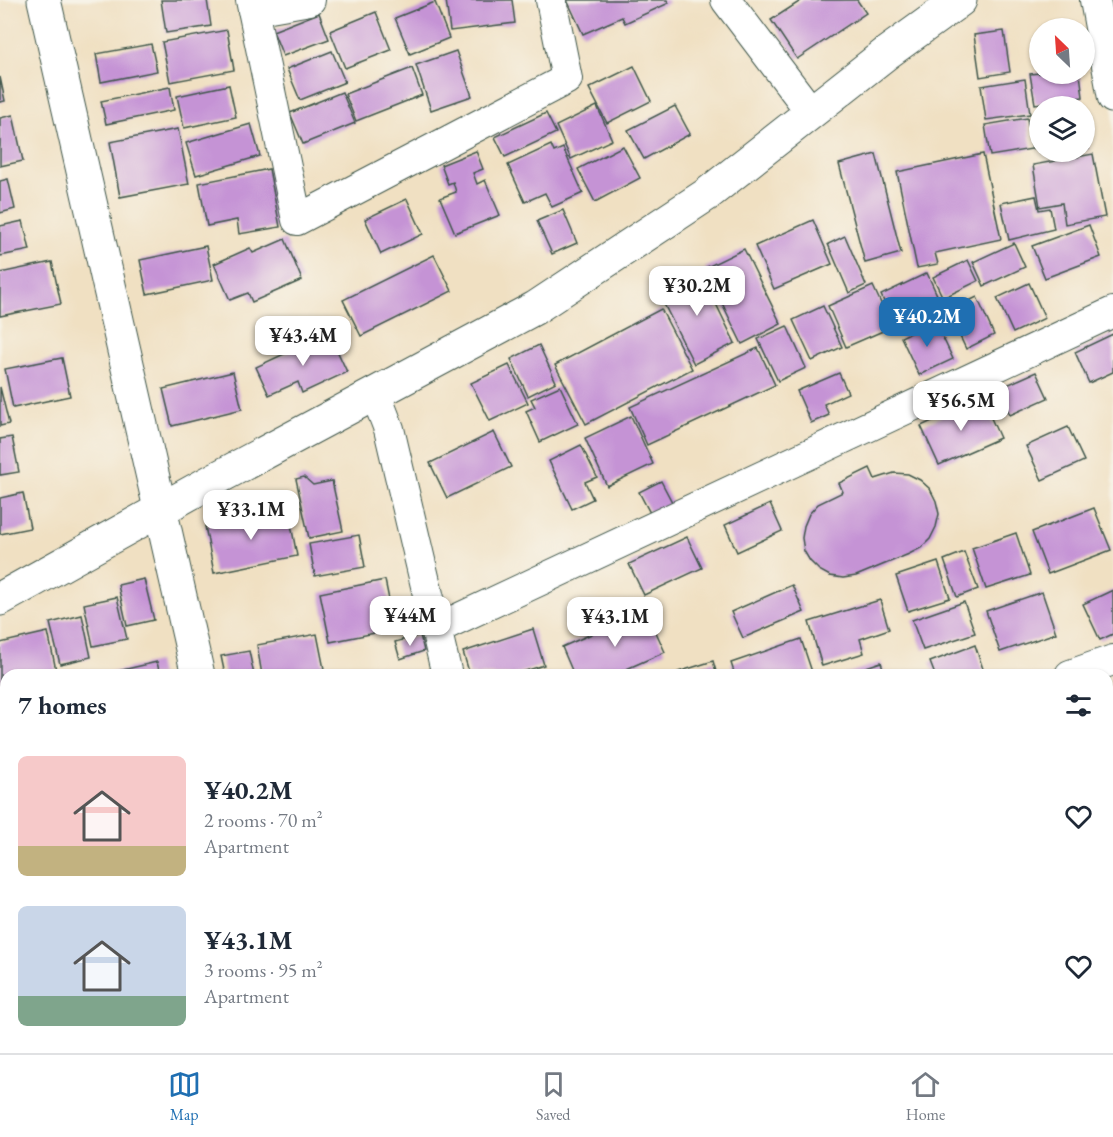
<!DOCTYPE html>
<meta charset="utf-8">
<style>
:root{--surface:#fff;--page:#f6f6f7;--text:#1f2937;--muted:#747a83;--line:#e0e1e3;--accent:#1f6fb2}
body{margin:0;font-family:"EB Garamond",serif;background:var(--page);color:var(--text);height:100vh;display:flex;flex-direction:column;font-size:22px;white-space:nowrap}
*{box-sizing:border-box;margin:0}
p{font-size:20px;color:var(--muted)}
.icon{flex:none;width:33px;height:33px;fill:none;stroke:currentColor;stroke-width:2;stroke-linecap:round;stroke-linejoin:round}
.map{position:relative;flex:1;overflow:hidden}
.drawer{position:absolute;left:0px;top:669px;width:1113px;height:384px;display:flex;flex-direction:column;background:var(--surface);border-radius:18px 18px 0 0;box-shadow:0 2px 4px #0004}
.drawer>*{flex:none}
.needle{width:39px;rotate:335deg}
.controls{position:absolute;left:1029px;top:18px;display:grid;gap:12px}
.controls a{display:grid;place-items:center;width:66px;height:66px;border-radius:50%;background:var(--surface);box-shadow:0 2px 4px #0004;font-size:30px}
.price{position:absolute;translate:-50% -51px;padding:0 14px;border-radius:12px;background:#fff;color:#222;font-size:20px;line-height:39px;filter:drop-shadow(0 2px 3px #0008)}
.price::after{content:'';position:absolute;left:50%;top:36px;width:18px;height:14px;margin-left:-9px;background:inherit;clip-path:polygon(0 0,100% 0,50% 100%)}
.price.on{background:var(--accent);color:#fff}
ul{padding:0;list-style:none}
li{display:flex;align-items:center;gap:18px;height:150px;padding:0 18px}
li span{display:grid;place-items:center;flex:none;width:168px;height:120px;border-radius:9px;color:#555}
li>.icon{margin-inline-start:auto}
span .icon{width:72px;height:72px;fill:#fffc;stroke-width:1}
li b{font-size:26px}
h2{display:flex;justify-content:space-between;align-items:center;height:72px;padding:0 18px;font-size:26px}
.menu{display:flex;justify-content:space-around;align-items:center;height:84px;border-top:2px solid var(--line);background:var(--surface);font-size:16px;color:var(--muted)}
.menu a{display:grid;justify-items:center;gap:3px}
.menu .on{color:var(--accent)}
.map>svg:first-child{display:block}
.building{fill:#c593d5}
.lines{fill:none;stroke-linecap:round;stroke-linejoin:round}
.lane-casing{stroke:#3e5549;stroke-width:17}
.street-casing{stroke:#3e5549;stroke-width:32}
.secondary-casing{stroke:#3e5549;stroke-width:35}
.lane{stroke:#fff;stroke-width:15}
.street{stroke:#fff;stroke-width:30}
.secondary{stroke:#fff;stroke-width:33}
</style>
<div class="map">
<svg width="1113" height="1053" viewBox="0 0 1113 1053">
<rect width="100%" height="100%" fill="#f7f3e8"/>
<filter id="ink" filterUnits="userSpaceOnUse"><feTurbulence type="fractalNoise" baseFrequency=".0167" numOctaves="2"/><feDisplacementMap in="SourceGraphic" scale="12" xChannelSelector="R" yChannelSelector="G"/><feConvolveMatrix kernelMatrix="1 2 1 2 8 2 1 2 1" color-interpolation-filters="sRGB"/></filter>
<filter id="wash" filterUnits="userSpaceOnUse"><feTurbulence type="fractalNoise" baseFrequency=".008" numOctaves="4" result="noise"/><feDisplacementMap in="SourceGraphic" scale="24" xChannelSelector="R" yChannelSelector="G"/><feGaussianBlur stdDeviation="1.35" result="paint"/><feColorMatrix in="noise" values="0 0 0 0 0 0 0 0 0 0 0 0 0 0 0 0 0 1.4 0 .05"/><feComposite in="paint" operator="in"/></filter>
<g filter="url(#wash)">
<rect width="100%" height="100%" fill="#f0e0c2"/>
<g id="blocks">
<g class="building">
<polygon points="161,0 207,0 211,26 166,33"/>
<polygon points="446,0 512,0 515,23 450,31"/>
<polygon points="567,0 667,0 669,3 625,23 622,17 583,34"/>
<polygon points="802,0 857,0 866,13 797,59 771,20"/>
<polygon points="435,2 449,38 410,54 395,18"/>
<polygon points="376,12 391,50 345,68 330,31"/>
<polygon points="319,13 329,39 283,56 273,31"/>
<polygon points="227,30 234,70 170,82 162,42"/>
<polygon points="1004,31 1010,72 980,77 974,35"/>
<polygon points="151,44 157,71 101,82 96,54"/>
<polygon points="332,51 345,82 300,100 287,69"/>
<polygon points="456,51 472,96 431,110 416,65"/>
<polygon points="634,66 651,101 607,123 589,88"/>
<polygon points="412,68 422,95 356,121 345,94"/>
<polygon points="1040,73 1080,74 1083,97 1035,104 1030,74"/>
<polygon points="0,77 5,101 0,102"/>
<polygon points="1025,79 1030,114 986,120 981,86"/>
<polygon points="229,85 236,117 184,128 177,96"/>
<polygon points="170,87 174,110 106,124 101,101"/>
<polygon points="342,92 355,123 303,144 290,113"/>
<polygon points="597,106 612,140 571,159 556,126"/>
<polygon points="675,106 690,134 644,159 628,130"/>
<polygon points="546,113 556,133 505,157 495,137"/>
<polygon points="13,115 23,161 0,166 0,118"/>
<polygon points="1027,118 1032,149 990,156 985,125"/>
<polygon points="1084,123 1089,149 1084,150"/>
<polygon points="251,124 260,156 196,175 186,143"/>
<polygon points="178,129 189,184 120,197 110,142"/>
<polygon points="551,145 554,152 563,148 583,193 552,207 545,193 525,202 508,165"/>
<polygon points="623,146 640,178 595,202 578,169"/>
<polygon points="476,151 483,169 473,173 477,184 485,180 500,215 455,233 440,198 456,192 453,182 448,184 441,165"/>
<polygon points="876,154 901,253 865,263 839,164"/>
<polygon points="983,154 1001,239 935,253 938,264 917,268 897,172"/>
<polygon points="1093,154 1105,217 1065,224 1062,203 1040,207 1033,165"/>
<polygon points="269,169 280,227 239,234 237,220 207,226 199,183"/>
<polygon points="8,179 15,209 0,213 0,181"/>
<polygon points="1036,196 1039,210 1050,208 1054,229 1009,240 1001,203"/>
<polygon points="407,199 423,234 381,254 365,219"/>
<polygon points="563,210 577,243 552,254 537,221"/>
<polygon points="813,220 832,264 774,289 755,246"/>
<polygon points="23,221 30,250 0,256 0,226"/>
<polygon points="1089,225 1101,257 1045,278 1032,246"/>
<polygon points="845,236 866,285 849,293 828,244"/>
<polygon points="285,239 302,280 252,302 248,293 230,300 214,264 250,248 253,253"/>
<polygon points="1014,243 1025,267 984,286 973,262"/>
<polygon points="206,246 213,280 147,294 140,260"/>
<polygon points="744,249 781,324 742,344 705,268"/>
<polygon points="434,255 452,291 361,336 343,300"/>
<polygon points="968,260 978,281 943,298 933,277"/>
<polygon points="52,262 61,304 0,316 0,273"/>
<polygon points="700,271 735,343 694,364 658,292"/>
<polygon points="927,273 943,308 897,330 881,295"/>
<polygon points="1029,283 1045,318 1013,333 997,298"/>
<polygon points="873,286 892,327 846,347 828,306"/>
<polygon points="977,297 994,335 966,349 948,311"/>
<polygon points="823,306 842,347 812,361 793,320"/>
<polygon points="661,309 692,369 586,424 555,365"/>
<polygon points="935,321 953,359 919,375 901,337"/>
<polygon points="787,326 806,368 778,381 758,339"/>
<polygon points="329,333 347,372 302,393 298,382 269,395 256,367"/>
<polygon points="1113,334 1113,372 1089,383 1075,352"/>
<polygon points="539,345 556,382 528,396 511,359"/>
<polygon points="758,348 775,385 647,445 630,407"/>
<polygon points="62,358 70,396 13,408 5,369"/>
<polygon points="509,365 528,403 490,421 471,383"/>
<polygon points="233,372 242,409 172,426 163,389"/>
<polygon points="1036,372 1048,398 1010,415 998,389"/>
<polygon points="839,373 848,393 824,404 829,415 811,423 797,391"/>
<polygon points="560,386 578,424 540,442 526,411 535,407 531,399"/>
<polygon points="0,387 9,424 0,426"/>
<polygon points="982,398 1000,438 939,465 921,426"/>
<polygon points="631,416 653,464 607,486 585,438"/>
<polygon points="1068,427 1084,461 1042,480 1026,446"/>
<polygon points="494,432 511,467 447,498 430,463"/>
<polygon points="12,437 19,472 0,475 0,439"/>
<polygon points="581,445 597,477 585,482 593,499 572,509 549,461"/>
<polygon points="870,468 875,479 894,473 908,474 920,480 930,489 936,501 939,514 936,527 930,539 921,548 909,554 856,576 843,578 830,576 819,570 810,561 804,551 802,538 804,526 809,514 818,504 843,492 839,483"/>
<polygon points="304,477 313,485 332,481 343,531 309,538 296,479"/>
<polygon points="661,481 673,504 651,515 639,492"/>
<polygon points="23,493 30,528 0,534 0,498"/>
<polygon points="770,504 782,531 737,552 725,525"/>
<polygon points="1094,508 1111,550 1048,574 1032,532"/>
<polygon points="288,509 297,556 214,573 205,526"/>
<polygon points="1016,533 1030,575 986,589 972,548"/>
<polygon points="359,535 365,567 315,576 309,544"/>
<polygon points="687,537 702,568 644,595 629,564"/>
<polygon points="964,552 978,589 957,597 944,560"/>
<polygon points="938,562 950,598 908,611 896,576"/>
<polygon points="144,579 154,620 127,626 118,585"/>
<polygon points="385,580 395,629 330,642 320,593"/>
<polygon points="792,585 804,612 743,638 731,612"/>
<polygon points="1113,590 1113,634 1100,640 1083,604"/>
<polygon points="1042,592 1056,633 1000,652 986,611"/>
<polygon points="117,597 127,639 93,646 84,604"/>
<polygon points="880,600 889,629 860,639 864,653 822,666 809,622"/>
<polygon points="964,602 975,633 923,650 912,620"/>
<polygon points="646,610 665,652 613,675 574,675 562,647"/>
<polygon points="82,615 91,657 60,664 50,623"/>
<polygon points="533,629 544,665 513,675 470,675 463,652"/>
<polygon points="48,632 57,675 6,675 6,687 0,688 0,643"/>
<polygon points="317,634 324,669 295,675 262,675 257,645"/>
<polygon points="420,635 424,651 400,659 395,642"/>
<polygon points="801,639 813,675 735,675 731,663"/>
<polygon points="975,645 985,675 935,675 930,662"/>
<polygon points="249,651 254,675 225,675 221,656"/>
<polygon points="713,661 717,675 679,675 678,672"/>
<polygon points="157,662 160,675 105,675 105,674"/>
<polygon points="881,662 885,675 843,675"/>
<polygon points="6,711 6,753 5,753 0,730 0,712"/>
<polygon points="1113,758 1113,802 1107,804 1107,760"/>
<polygon points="1107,861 1113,878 1113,893 1107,895"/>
<polygon points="1113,943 1113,982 1107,984 1107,945"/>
<polygon points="0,984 6,997 6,1000 0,1002"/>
<polygon points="4,1021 6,1025 6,1047 16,1047 19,1053 0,1053 0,1023"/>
<polygon points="118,1047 139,1047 141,1053 115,1053 114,1048"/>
<polygon points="146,1047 205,1047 205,1048 181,1053 147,1053"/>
<polygon points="490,1047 517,1047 519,1053 491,1053"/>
<polygon points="557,1047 587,1047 569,1053 559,1053"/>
<polygon points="712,1047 732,1047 733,1051 726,1053 694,1053"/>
<polygon points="787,1047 914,1047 897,1053 789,1053"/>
</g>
</g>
</g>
<g filter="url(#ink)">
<use href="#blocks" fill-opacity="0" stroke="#3e5549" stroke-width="1.5"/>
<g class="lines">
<defs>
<g id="lane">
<polyline points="1107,1042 1113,1043"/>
<polyline points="1062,1053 1082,1047"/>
</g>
<g id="street">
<polyline points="251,0 297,220 567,79 551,0"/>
<polyline points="726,0 811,112"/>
<polyline points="1095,0 1113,98"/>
<polyline points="253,10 310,0"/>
<polyline points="375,393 389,429 447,675"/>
<polyline points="436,629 1113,312"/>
<polyline points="1070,675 1113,660"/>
<polyline points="0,902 6,929"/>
<polyline points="32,1047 34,1053"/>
<polyline points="530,1047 531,1053"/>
</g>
<g id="secondary">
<polyline points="44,0 198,675"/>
<polyline points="0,599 221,476 535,308 706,195 888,52 960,0"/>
<polyline points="283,1047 284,1053"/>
</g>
</defs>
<use href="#lane" class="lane-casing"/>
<use href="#street" class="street-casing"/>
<use href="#secondary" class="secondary-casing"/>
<use href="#lane" class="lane"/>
<use href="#street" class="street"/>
<use href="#secondary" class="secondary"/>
</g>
</g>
</svg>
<div class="controls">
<a><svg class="needle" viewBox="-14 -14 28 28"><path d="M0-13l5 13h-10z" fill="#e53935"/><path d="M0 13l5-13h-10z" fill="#747a83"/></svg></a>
<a><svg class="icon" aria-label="layers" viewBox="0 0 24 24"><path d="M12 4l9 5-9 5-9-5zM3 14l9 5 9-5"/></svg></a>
</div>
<b class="price" style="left:697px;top:317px">¥30.2M</b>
<b class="price on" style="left:927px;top:348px">¥40.2M</b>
<b class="price" style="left:303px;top:367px">¥43.4M</b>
<b class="price" style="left:961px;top:432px">¥56.5M</b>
<b class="price" style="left:251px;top:541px">¥33.1M</b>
<b class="price" style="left:410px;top:647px">¥44M</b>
<b class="price" style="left:615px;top:648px">¥43.1M</b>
<section class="drawer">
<h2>7 homes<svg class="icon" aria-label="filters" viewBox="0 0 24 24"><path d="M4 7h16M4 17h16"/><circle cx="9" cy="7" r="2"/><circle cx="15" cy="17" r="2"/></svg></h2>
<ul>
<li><span style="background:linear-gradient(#f6c9c9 75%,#c2b280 0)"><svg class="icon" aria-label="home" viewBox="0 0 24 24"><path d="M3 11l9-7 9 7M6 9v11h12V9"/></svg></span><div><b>¥40.2M</b><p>2 rooms · 70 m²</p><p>Apartment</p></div><svg class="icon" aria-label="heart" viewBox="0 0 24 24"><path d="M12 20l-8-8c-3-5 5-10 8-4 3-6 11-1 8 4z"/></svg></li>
<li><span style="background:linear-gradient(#c9d6e8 75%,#7fa58c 0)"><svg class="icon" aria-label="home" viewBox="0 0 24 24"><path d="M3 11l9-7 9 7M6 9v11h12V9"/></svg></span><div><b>¥43.1M</b><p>3 rooms · 95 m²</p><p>Apartment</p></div><svg class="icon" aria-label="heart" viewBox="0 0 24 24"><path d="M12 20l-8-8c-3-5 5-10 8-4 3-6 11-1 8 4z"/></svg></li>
</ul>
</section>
</div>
<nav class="menu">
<a class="on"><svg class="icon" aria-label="map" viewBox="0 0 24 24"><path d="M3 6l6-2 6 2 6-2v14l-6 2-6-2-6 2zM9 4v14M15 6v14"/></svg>Map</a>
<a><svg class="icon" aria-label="saved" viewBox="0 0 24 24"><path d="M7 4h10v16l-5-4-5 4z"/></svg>Saved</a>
<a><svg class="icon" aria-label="home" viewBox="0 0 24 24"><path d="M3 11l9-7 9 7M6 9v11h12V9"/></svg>Home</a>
</nav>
